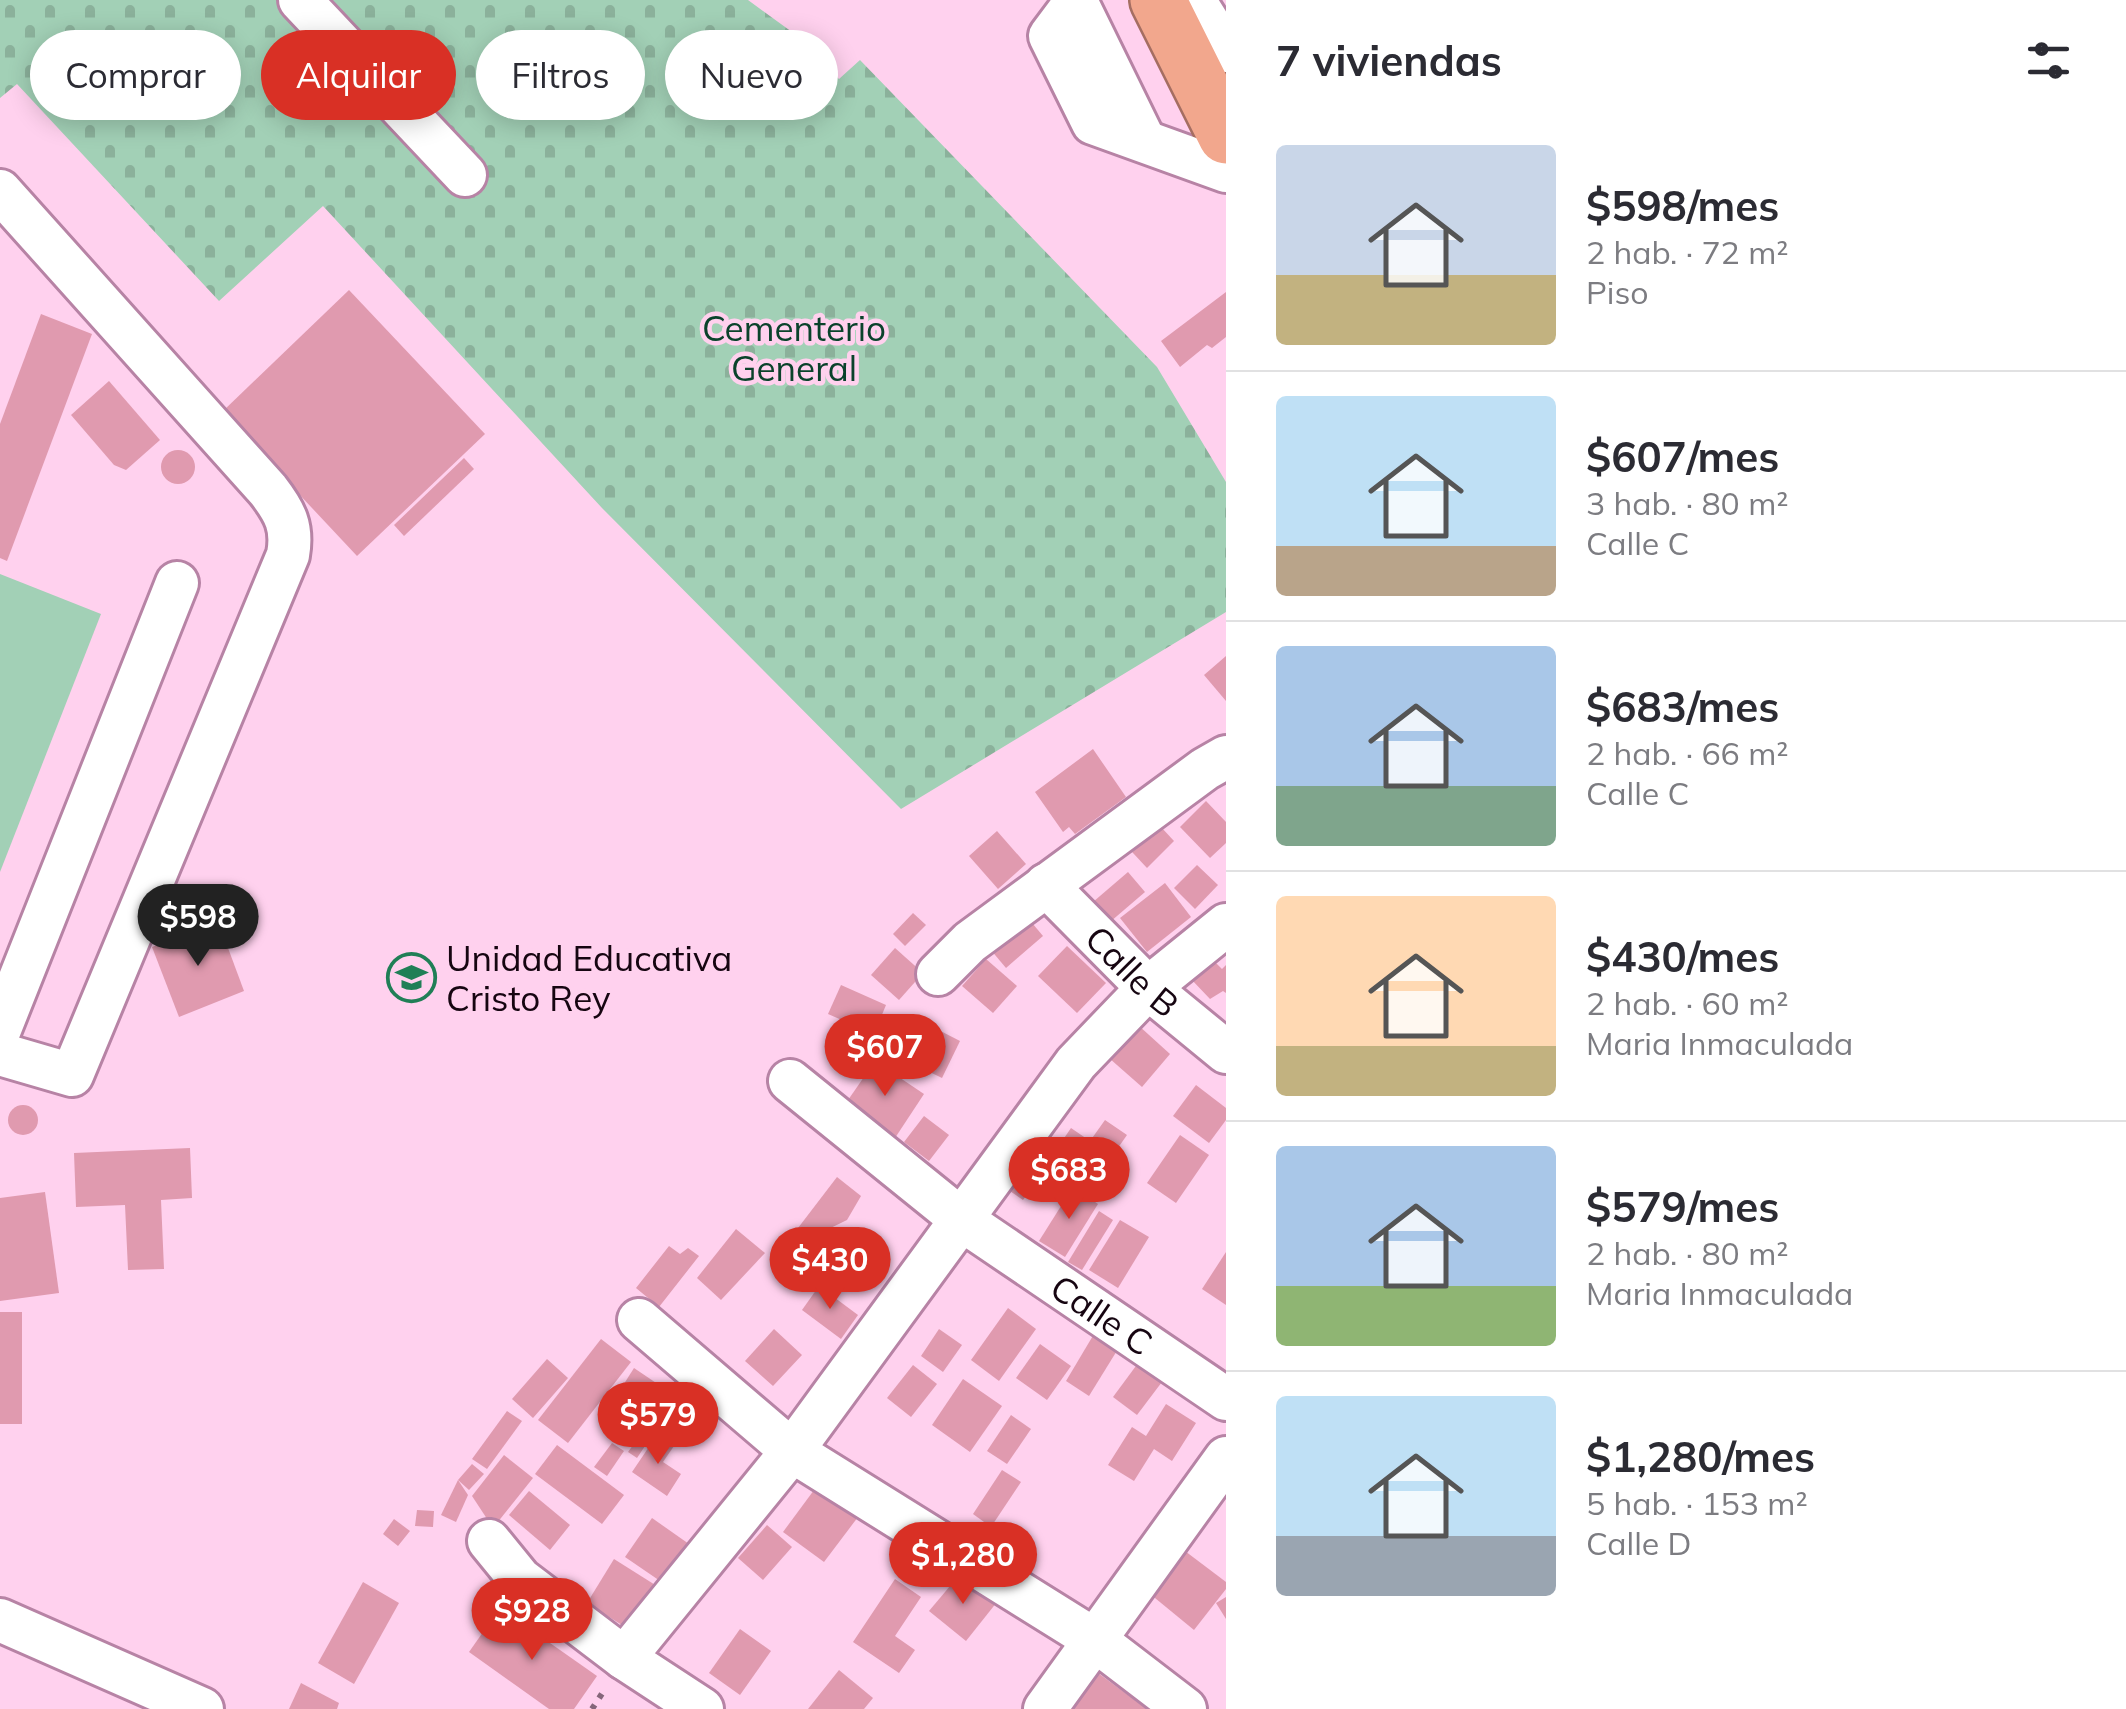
<!DOCTYPE html>
<html lang="es">
<meta charset="utf-8">
<style>
:root{--surface:#fff;--page:#f7f7f7;--text:#2b2b33;--muted:#7c7c81;--line:#e1e1e2;--accent:#d93025}
body{margin:0;font-family:Mulish,sans-serif;background:var(--page);color:var(--text);height:100vh;display:flex;flex-direction:column;font-size:38px;white-space:nowrap}
*{box-sizing:border-box;margin:0}
p{font-size:32px;color:var(--muted)}
.icon{flex:none;width:55px;height:55px;fill:none;stroke:currentColor;stroke-width:2;stroke-linecap:round;stroke-linejoin:round}
.map{position:relative;flex:1;overflow:hidden}
.sheet{display:flex;flex-direction:column;background:var(--surface);width:900px}
.sheet>*{flex:none}
.top-card{position:absolute;left:30px;top:30px;width:950px;height:90px;display:flex;gap:20px}
.price{position:absolute;translate:-50% -85px;padding:0 22px;border-radius:35px;background:var(--accent);color:#fff;font-size:32px;line-height:65px;filter:drop-shadow(0 2px 5px #0008)}
.price::after{content:'';position:absolute;left:50%;top:60px;width:30px;height:22px;margin-left:-15px;background:inherit;clip-path:polygon(0 0,100% 0,50% 100%)}
.price.current{background:#222;color:#fff}
ul{padding:0;list-style:none}
li{display:flex;align-items:center;gap:30px;height:250px;padding:0 50px}
li+li{border-top:2px solid var(--line)}
li span{display:grid;place-items:center;flex:none;width:280px;height:200px;border-radius:10px;color:#555}
li>.icon{margin-inline-start:auto}
span .icon{width:120px;height:120px;fill:#fffc;stroke-width:1}
li b{font-size:42px}
h2{display:flex;justify-content:space-between;align-items:center;height:120px;padding:0 50px;font-size:42px}
.chip{padding:0 35px;border-radius:45px;background:var(--surface);box-shadow:0 5px 25px #0003;font-size:35px;line-height:90px}
.chip.current{background:var(--accent);color:#fff}
main{display:flex;flex:1;min-height:0}
.map>svg:first-child{display:block}
.grass{fill:#a2d0b6}
.cemetery{fill:url(#cemetery-stones)}
.building{fill:#e09aaf}
.lines{fill:none;stroke-linecap:round;stroke-linejoin:round}
.minor-casing{stroke:#b783a5;stroke-width:48}
.highway-casing{stroke:#a56e62;stroke-width:60}
.path{stroke:#85667a;stroke-width:6;stroke-dasharray:5 8;stroke-linecap:butt}
.minor{stroke:#fff;stroke-width:42}
.highway{stroke:#f2a78d;stroke-width:55}
.labels{text-anchor:middle;dominant-baseline:central;stroke-width:9;stroke-linejoin:round;paint-order:stroke}
.park-label{font-size:35px;fill:#0a422b;stroke:#ffd1ee}
.poi-label{font-size:35px;fill:#160511;stroke:#ffd1ee;text-anchor:start}
.street-label{font-size:35px;fill:#160511;stroke:#ffd1ee}
</style>
<main>
<div class="map">
<svg width="1226" height="1709" viewBox="0 0 1226 1709">
<defs>
<pattern id="cemetery-stones" width="16" height="16" patternUnits="userSpaceOnUse" patternTransform="scale(2.5)"><rect width="16" height="16" fill="#a2d0b6"/><path d="M2 7V4a2 2 0 0 1 4 0v3zM10 15v-3a2 2 0 0 1 4 0v3z" fill="#8bb19b"/></pattern>
</defs>
<rect width="100%" height="100%" fill="#ffd1ee"/>
<polygon class="grass" points="0,574 101,614 0,872"/>
<polygon class="cemetery" points="0,0 748,0 814,48 819,60 839,79 860,60 1157,367 1226,482 1226,612 901,809 602,508 323,206 219,301 17,84 0,98"/>
<g class="building">
<polygon points="349,290 485,434 357,556 222,412"/>
<polygon points="1226,292 1226,337 1212,348 1207,345 1180,367 1161,341"/>
<polygon points="41,314 92,334 7,561 0,558 0,424"/>
<polygon points="109,381 160,440 126,470 114,465 71,415"/>
<circle cx="178" cy="467" r="17"/>
<polygon points="464,458 474,469 404,536 394,525"/>
<polygon points="1226,656 1226,701 1204,675"/>
<polygon points="1093,749 1126,797 1075,834 1069,827 1063,832 1035,792"/>
<polygon points="1206,801 1226,822 1226,843 1210,858 1180,827"/>
<polygon points="1147,812 1174,841 1147,868 1119,838"/>
<polygon points="997,831 1026,864 998,889 969,856"/>
<polygon points="1197,865 1218,885 1195,909 1174,888"/>
<polygon points="1128,872 1145,892 1110,922 1093,902"/>
<polygon points="1165,883 1191,917 1147,952 1120,918"/>
<polygon points="1022,911 1043,936 1006,968 985,943"/>
<polygon points="913,913 926,925 905,946 893,934"/>
<polygon points="218,921 244,991 179,1017 152,947"/>
<polygon points="1067,946 1106,983 1077,1013 1038,976"/>
<polygon points="895,948 923,973 899,1000 871,975"/>
<polygon points="1211,958 1222,969 1226,965 1226,993 1223,991 1210,999 1191,979"/>
<polygon points="986,959 1017,986 993,1013 962,986"/>
<polygon points="841,985 886,1005 874,1034 828,1014"/>
<polygon points="925,1023 960,1041 942,1078 907,1061"/>
<polygon points="1138,1025 1170,1054 1142,1087 1109,1058"/>
<polygon points="875,1061 924,1094 895,1138 846,1103"/>
<polygon points="1196,1085 1226,1108 1226,1120 1209,1143 1173,1116"/>
<circle cx="23" cy="1120" r="15"/>
<polygon points="924,1116 949,1135 929,1161 904,1142"/>
<polygon points="1105,1120 1127,1135 1094,1182 1054,1153 1071,1128 1090,1141"/>
<polygon points="1180,1135 1209,1155 1176,1203 1147,1183"/>
<polygon points="1026,1147 1049,1162 1023,1200 1001,1185"/>
<polygon points="190,1148 192,1198 161,1200 164,1269 128,1270 125,1205 76,1207 74,1153"/>
<polygon points="837,1177 861,1196 847,1220 806,1240 798,1228"/>
<polygon points="1073,1187 1098,1204 1065,1257 1039,1241"/>
<polygon points="45,1192 59,1293 0,1301 0,1198"/>
<polygon points="1099,1211 1113,1220 1082,1270 1068,1262"/>
<polygon points="1120,1220 1149,1237 1118,1288 1089,1270"/>
<polygon points="736,1229 765,1253 721,1300 697,1278"/>
<polygon points="669,1246 680,1254 688,1248 699,1256 659,1307 636,1288"/>
<polygon points="1226,1252 1226,1305 1202,1289"/>
<polygon points="819,1286 858,1315 841,1339 802,1310"/>
<polygon points="1008,1308 1036,1329 999,1381 971,1360"/>
<rect x="0" y="1312" width="22" height="112"/>
<polygon points="774,1329 802,1355 773,1386 745,1361"/>
<polygon points="939,1329 962,1345 943,1372 921,1356"/>
<polygon points="1094,1334 1118,1349 1089,1396 1066,1381"/>
<polygon points="601,1339 631,1362 568,1443 538,1420"/>
<polygon points="1040,1344 1071,1366 1047,1400 1016,1378"/>
<polygon points="1147,1351 1171,1370 1137,1415 1113,1397"/>
<polygon points="547,1359 568,1378 533,1418 512,1399"/>
<polygon points="913,1365 937,1384 911,1417 887,1398"/>
<polygon points="634,1368 668,1391 637,1439 603,1417"/>
<polygon points="963,1379 1002,1406 970,1452 932,1425"/>
<polygon points="1166,1404 1196,1423 1172,1461 1154,1449 1134,1481 1108,1465 1132,1427 1146,1436"/>
<polygon points="507,1411 522,1421 487,1469 472,1459"/>
<polygon points="1011,1415 1031,1429 1007,1464 987,1451"/>
<polygon points="657,1435 674,1446 663,1462 681,1474 667,1496 632,1472"/>
<polygon points="636,1441 645,1446 637,1458 628,1452"/>
<polygon points="612,1443 624,1451 607,1476 594,1467"/>
<polygon points="557,1445 624,1495 602,1524 535,1474"/>
<polygon points="504,1455 533,1478 493,1528 472,1496"/>
<polygon points="472,1464 484,1474 469,1490 458,1480"/>
<polygon points="1002,1470 1021,1482 991,1527 973,1514"/>
<polygon points="458,1480 468,1495 456,1522 441,1515"/>
<polygon points="817,1486 858,1517 824,1562 783,1532"/>
<polygon points="529,1491 570,1525 550,1550 509,1515"/>
<polygon points="417,1510 434,1511 433,1527 415,1526"/>
<polygon points="652,1518 689,1544 663,1583 625,1557"/>
<polygon points="394,1519 410,1531 398,1546 383,1534"/>
<polygon points="767,1525 792,1547 763,1580 738,1558"/>
<polygon points="1177,1545 1226,1582 1226,1589 1194,1630 1144,1589"/>
<polygon points="614,1559 660,1588 633,1632 587,1603"/>
<polygon points="961,1573 997,1602 966,1641 929,1611"/>
<polygon points="895,1579 921,1597 895,1636 915,1650 899,1673 853,1642"/>
<polygon points="363,1582 399,1603 354,1684 318,1663"/>
<polygon points="1226,1597 1226,1619 1216,1603"/>
<polygon points="500,1608 597,1676 574,1709 549,1709 469,1652"/>
<polygon points="740,1629 771,1651 740,1695 709,1673"/>
<polygon points="839,1670 873,1698 864,1709 808,1709"/>
<polygon points="1098,1673 1147,1709 1073,1709"/>
<polygon points="301,1683 339,1703 337,1709 289,1709"/>
</g>
<g class="lines">
<defs>
<g id="minor">
<polyline points="300,0 465,175"/>
<polyline points="1077,0 1050,36 1093,123 1226,171"/>
<polyline points="1194,0 1226,51"/>
<polyline points="1076,1 1144,140"/>
<path d="M0 191 268 490C285 512 293 527 288 555L72 1075 0 1054"/>
<path id="s1" d="M1046 885 1148 988 1226 1052"/>
<polyline points="938,974 970,942 1205,769 1226,757"/>
<polyline points="0,1029 177,583"/>
<path id="s2" d="M790 1081 962 1220 1226 1399"/>
<polyline points="639,1320 792,1451 1095,1640 1185,1709"/>
<polyline points="489,1541 520,1579 624,1658 702,1709"/>
<polyline points="0,1620 202,1709"/>
<polyline points="624,1658 792,1451 1076,1063 1148,988 1226,925"/>
<polyline points="1045,1709 1226,1458"/>
</g>
<polyline id="highway" points="1158,0 1226,136"/>
</defs>
<use href="#minor" class="minor-casing"/>
<use href="#highway" class="highway-casing"/>
<polyline class="path" points="592,1709 605,1689"/>
<use href="#minor" class="minor"/>
<use href="#highway" class="highway"/>
</g>
<defs>
<symbol id="school-ring" viewBox="-11 -11 22 22"><circle r="9.5" fill="#ffd1ee" stroke="#207f56" stroke-width="1.5"/><path d="M0-5L7-2L0 1L-7-2ZM-4 1L0 2.5L4 1V4Q0 6-4 4Z" fill="#207f56"/></symbol>
</defs>
<g fill-rule="evenodd">
<use href="#school-ring" x="384" y="950" width="55" height="55"/>
</g>
<g class="labels">
<g class="park-label">
<text x="794" y="328">Cementerio<tspan x="794" dy="40">General</tspan></text>
</g>
<g class="poi-label">
<text x="446" y="958">Unidad Educativa<tspan x="446" dy="40">Cristo Rey</tspan></text>
</g>
<g class="street-label">
<text stroke="none"><textPath href="#s1" startOffset="122">Calle B</textPath></text>
<text stroke="none"><textPath href="#s2" startOffset="390">Calle C</textPath></text>
</g>
</g>
</svg>
<b class="price current" style="left:198px;top:969px">$598</b>
<b class="price" style="left:885px;top:1099px">$607</b>
<b class="price" style="left:1069px;top:1222px">$683</b>
<b class="price" style="left:830px;top:1312px">$430</b>
<b class="price" style="left:658px;top:1467px">$579</b>
<b class="price" style="left:963px;top:1607px">$1,280</b>
<b class="price" style="left:532px;top:1663px">$928</b>
<div class="top-card">
<a class="chip">Comprar</a>
<a class="chip current">Alquilar</a>
<a class="chip">Filtros</a>
<a class="chip">Nuevo</a>
</div>
</div>
<section class="sheet">
<h2>7 viviendas<svg class="icon" aria-label="filters" viewBox="0 0 24 24"><path d="M4 7h16M4 17h16"/><circle cx="9" cy="7" r="2"/><circle cx="15" cy="17" r="2"/></svg></h2>
<ul>
<li><span style="background:linear-gradient(#c9d6e8 65%,#c2b280 0)"><svg class="icon" aria-label="home" viewBox="0 0 24 24"><path d="M3 11l9-7 9 7M6 9v11h12V9"/></svg></span><div><b>$598/mes</b><p>2 hab. · 72 m²</p><p>Piso</p></div></li>
<li><span style="background:linear-gradient(#bfe0f5 75%,#b9a48a 0)"><svg class="icon" aria-label="home" viewBox="0 0 24 24"><path d="M3 11l9-7 9 7M6 9v11h12V9"/></svg></span><div><b>$607/mes</b><p>3 hab. · 80 m²</p><p>Calle C</p></div></li>
<li><span style="background:linear-gradient(#a9c7e8 70%,#7fa58c 0)"><svg class="icon" aria-label="home" viewBox="0 0 24 24"><path d="M3 11l9-7 9 7M6 9v11h12V9"/></svg></span><div><b>$683/mes</b><p>2 hab. · 66 m²</p><p>Calle C</p></div></li>
<li><span style="background:linear-gradient(#ffd9b3 75%,#c2b280 0)"><svg class="icon" aria-label="home" viewBox="0 0 24 24"><path d="M3 11l9-7 9 7M6 9v11h12V9"/></svg></span><div><b>$430/mes</b><p>2 hab. · 60 m²</p><p>Maria Inmaculada</p></div></li>
<li><span style="background:linear-gradient(#a9c7e8 70%,#8fb573 0)"><svg class="icon" aria-label="home" viewBox="0 0 24 24"><path d="M3 11l9-7 9 7M6 9v11h12V9"/></svg></span><div><b>$579/mes</b><p>2 hab. · 80 m²</p><p>Maria Inmaculada</p></div></li>
<li><span style="background:linear-gradient(#bfe0f5 70%,#9aa5b1 0)"><svg class="icon" aria-label="home" viewBox="0 0 24 24"><path d="M3 11l9-7 9 7M6 9v11h12V9"/></svg></span><div><b>$1,280/mes</b><p>5 hab. · 153 m²</p><p>Calle D</p></div></li>
</ul>
</section>
</main>
